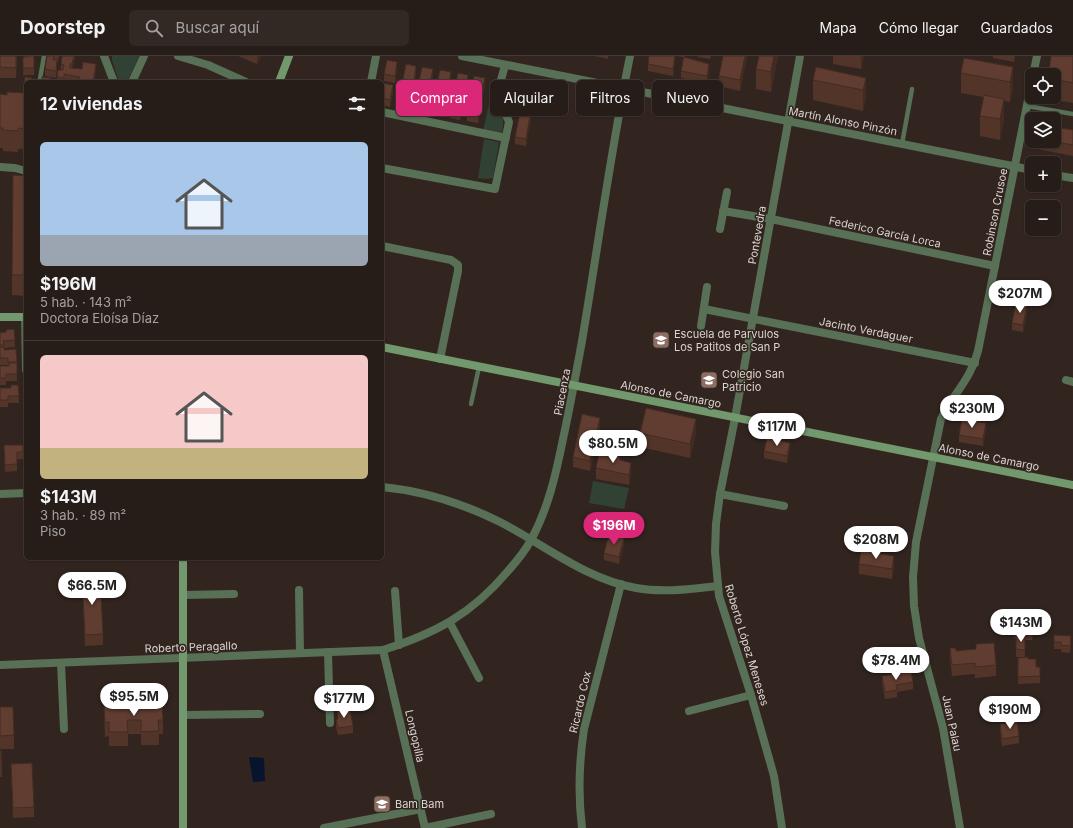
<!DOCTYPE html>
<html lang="es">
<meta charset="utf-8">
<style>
:root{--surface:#261c18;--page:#322925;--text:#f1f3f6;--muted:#a4a1a2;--line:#423a37;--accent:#db2777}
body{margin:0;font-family:Inter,sans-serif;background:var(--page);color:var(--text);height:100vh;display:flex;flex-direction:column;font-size:15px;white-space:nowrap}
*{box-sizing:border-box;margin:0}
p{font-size:13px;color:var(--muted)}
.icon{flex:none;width:22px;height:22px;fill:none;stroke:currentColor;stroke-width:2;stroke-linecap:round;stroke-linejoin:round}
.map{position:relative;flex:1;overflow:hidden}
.sheet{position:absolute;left:24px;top:24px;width:360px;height:480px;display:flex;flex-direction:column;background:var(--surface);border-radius:6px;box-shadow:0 1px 3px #0004,0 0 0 1px var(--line)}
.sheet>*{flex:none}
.hud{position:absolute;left:396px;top:24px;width:380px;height:36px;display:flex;gap:8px}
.tools{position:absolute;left:1025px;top:12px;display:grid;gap:8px}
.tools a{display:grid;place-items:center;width:36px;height:36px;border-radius:6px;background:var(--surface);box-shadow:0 1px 3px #0004,0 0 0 1px var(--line);font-size:20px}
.price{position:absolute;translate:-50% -34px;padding:0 9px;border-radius:14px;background:#fff;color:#222;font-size:13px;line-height:26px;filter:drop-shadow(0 1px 2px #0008)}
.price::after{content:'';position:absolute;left:50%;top:24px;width:12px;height:9px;margin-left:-6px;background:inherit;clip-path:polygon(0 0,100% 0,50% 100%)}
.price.selected{background:var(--accent);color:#fff}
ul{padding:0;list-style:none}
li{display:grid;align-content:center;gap:8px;height:212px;padding:0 16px}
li+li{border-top:1px solid var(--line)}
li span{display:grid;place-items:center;height:124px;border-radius:6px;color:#555}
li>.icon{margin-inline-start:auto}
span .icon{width:72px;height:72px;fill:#fffc;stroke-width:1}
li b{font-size:17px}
h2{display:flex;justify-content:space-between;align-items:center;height:48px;padding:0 16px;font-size:17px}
.pill{padding:0 14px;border-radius:6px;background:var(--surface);box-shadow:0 1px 3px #0004,0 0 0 1px var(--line);font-size:14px;line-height:36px}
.pill.selected{background:var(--accent);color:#fff}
header{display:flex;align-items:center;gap:24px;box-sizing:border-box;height:56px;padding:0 20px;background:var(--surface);border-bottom:1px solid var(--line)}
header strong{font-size:19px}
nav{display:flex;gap:22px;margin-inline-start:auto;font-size:14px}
.search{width:280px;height:36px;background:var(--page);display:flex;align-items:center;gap:10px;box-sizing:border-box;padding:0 14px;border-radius:6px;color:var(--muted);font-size:15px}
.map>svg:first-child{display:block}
.green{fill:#314234}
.water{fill:#06152d}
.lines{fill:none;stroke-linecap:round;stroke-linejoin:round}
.lane{stroke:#587055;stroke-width:4.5}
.street{stroke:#587055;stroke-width:8}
.secondary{stroke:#72996d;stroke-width:8}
.wall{fill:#533429}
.shaded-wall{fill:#432b22}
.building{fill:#603d30;stroke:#432b22}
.labels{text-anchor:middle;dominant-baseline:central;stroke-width:3;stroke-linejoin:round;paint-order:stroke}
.street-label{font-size:11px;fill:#dcd4d0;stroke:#322520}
.poi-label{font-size:11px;fill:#dcd4d0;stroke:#322520;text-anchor:start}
</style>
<header>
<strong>Doorstep</strong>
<div class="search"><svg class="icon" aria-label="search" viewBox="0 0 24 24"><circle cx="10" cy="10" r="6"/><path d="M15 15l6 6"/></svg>Buscar aquí</div>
<nav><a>Mapa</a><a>Cómo llegar</a><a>Guardados</a></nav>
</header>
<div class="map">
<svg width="1073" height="772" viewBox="0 0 1073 772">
<rect width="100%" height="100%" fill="#322520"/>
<g class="green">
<polygon points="112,0 139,0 127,26 119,26 112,4"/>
<path d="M489 48C505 57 504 60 502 78L483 75Z"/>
<polygon points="484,83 499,86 493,122 486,123 478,122"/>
<polygon points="593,425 629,432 624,453 589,447"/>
</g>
<polygon class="water" points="249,701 264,702 265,725 253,726"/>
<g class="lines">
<g class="lane">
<polyline points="40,23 44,0"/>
<polyline points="1027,50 1073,58"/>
<polyline points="902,88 912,33"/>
<polyline points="471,348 479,311"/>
</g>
<g class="street">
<polyline points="104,0 114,26"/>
<polyline points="178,0 208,9 246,26"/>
<polyline points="462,0 1032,114"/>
<polyline points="1033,19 1037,0"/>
<polyline points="132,26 144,0"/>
<polyline points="371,26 376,0"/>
<polyline points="382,56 506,82"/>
<polyline points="0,111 15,112 26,115"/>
<path d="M382 112 495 133 509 66C507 59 501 53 499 46 496 37 503 18 505 9"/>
<polyline points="1054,119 1073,122"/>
<polyline points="723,155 771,163 995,210"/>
<polyline points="720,173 727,136"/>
<polyline points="382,190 451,204 458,209 458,215 440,303"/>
<polyline points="704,253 975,307"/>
<polyline points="25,261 26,314"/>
<polyline points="701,270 707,231"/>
<polyline points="1066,324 1073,326"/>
<path d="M382 431C423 435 464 448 500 466 545 489 585 523 636 532 663 537 690 533 717 530"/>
<polyline points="0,438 26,437"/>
<polyline points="720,438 784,450"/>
<polyline points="299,534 300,597"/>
<polyline points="395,535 399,589"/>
<polyline points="184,539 234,538"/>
<polyline points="450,567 479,622"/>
<polyline points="383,594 425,772"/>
<polyline points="328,596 330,667"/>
<polyline points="61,607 64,673"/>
<path d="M0 609 383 594C436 577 472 558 508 515 516 506 525 495 531 484 548 453 556 418 563 383 570 351 576 318 582 285 598 190 611 94 630 0"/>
<polyline points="689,655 751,639"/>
<polyline points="184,659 260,658"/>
<polyline points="324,772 421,753"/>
<polyline points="425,772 491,758"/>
<path d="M582 772C578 739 579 706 584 673L621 528"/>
<polyline points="782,772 774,720 751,639 719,540 715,496 716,468 720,438 735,362 800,0"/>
<path d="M960 772 943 672 919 582 914 550 913 521 916 486 941 363C953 338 971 323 978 295L1032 24"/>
</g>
<g class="secondary">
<polyline points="279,26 289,0"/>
<polyline points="0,261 26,261"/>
<polyline points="382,291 1073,429"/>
<polyline points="183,772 183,502"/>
</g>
</g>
<g class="wall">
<polygon points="0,0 17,0 16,22 0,22"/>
<polygon points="24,0 34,0 34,19 23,19"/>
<polygon points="47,0 59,0 58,6 57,6 57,12 56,22 45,20 45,13"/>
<polygon points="75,0 73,12 96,15 94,26 69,26 64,25 64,26 57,26 57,21 61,14 61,8"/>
<polygon points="238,0 261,0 257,8"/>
<polygon points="595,0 608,0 608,3"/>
<polygon points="678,0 685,0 684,1 709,15 707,27 681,22 681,15 683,1"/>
<polygon points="698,0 711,0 710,3 698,1"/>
<polygon points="723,0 747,0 740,35 719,30 719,20"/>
<polygon points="778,0 771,36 756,33 756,13"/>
<polygon points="833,0 864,0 861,13 833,8"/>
<polygon points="993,0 1015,0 1014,6 993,2"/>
<polygon points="1073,0 1073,47 1049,43 1049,41 1054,41 1054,19 1049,19 1049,16"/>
<polygon points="675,6 673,20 648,15 648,8"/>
<polygon points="1013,11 1013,31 1010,46 1004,45 1004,63 1000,84 980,80 980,60 983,41 961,37 961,17"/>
<polygon points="397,13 395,27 384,25 384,18"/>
<polygon points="416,17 414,32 403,30 403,23"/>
<polygon points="433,20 430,34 419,32 419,25"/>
<polygon points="25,21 32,22 32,26 26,26 26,93 18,93 18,96 3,95 3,92 0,92 0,38 7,39 7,36 23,37"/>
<polygon points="866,22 866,42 863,55 813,44 813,24"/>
<polygon points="451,23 448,37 437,35 437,28"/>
<polygon points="468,26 466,41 455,39 455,32"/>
<polygon points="382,29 393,36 390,51 382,49"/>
<polygon points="485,29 482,44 471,42 471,35"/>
<polygon points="521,37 518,52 507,50 507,43"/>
<polygon points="412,39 409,54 398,52 398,45"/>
<polygon points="538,40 535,55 525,53 525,46"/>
<polygon points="429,43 426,57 415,55 415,48"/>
<polygon points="558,45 555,60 545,58 545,51"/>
<polygon points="446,46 443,61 432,59 432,52"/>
<polygon points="463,49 460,64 450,62 450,55"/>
<polygon points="481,52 478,67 467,65 467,58"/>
<polygon points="531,61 526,90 515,88 515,81"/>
<polygon points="1073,74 1073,100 1037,93 1037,85 1054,85"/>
<polygon points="26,120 26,240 12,239 12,219"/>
<polygon points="1027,256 1023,276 1012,274 1012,267"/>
<polygon points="14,273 15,291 4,292 4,294 16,293 17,325 6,325 6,329 0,329 0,310 8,310 8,309 0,309 0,277 6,276"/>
<polygon points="18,329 19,347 8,347 8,351 0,351 0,332 11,332"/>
<polygon points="600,372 590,415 573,411 573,401"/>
<polygon points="986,374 983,390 959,386 959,379"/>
<polygon points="640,377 696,377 690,402 640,391"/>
<polygon points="4,389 23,389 23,403 17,403 17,415 5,416"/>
<polygon points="790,394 787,407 764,402 764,395"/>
<polygon points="620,405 631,417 629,429 596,423 596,412"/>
<polygon points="624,489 619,508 604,504 604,497"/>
<polygon points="859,508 894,510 892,523 859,518"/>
<polygon points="82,521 103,578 103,589 85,590"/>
<polygon points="1033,574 1032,584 1025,584 1025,601 1016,601 1016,583 1014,583 1014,576"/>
<polygon points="1054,586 1071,587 1070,597 1061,596 1061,593 1054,593"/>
<polygon points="950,592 996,609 996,620 975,622 975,618 952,620 950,603"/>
<polygon points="1018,602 1028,603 1036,611 1040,611 1040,627 1018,628"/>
<polygon points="882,620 913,626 913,633 897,636 897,641 885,643 882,627"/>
<polygon points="104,650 163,664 163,678 159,678 159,689 141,689 141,678 128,678 128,690 109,690 109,680 105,681"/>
<polygon points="0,651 14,679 14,693 0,693"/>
<polygon points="337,655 353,670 353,677 338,679 336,671 336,664 337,663"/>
<polygon points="1000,668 1019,680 1019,687 1002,690 1000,675"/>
<polygon points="0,694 1,694 2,721 0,721"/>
<polygon points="11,708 34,751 34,761 13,762"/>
</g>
<g class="shaded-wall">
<polygon points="74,0 75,0 75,2 72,16 72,8"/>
<polygon points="257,0 261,0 257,8"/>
<polygon points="675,0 675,6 673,20 673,13"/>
<polygon points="745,0 747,0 740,35 740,24"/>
<polygon points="774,0 778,0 771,36 771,16"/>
<polygon points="861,0 864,0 861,13"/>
<polygon points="57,4 57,12 56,22 56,15"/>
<polygon points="397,6 397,13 395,27 395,20"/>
<polygon points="96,8 96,15 94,26 93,26"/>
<polygon points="709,8 709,15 707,27 707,20"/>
<polygon points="416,10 416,17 414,32 414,25"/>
<polygon points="1013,11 1013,31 1010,46 1010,26"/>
<polygon points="433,13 433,20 430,34 430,27"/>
<polygon points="451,16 451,23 448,37 448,30"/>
<polygon points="468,19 468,26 466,41 466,34"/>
<polygon points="485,22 485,29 482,44 482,37"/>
<polygon points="866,22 866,42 863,55 863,34"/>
<polygon points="393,29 393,36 390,51 390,44"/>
<polygon points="521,30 521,37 518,52 518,45"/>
<polygon points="412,32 412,39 409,54 409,47"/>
<polygon points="538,33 538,40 535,55 535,48"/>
<polygon points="429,36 429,43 426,57 426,50"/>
<polygon points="558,38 558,45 555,60 555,53"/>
<polygon points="446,39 446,46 443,61 443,54"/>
<polygon points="463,42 463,49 460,64 460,57"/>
<polygon points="1004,43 1004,63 1000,84 1000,63"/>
<polygon points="481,45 481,52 478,67 478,59"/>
<polygon points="531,54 531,61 526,90 526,83"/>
<polygon points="1027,249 1027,256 1023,276 1023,269"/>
<polygon points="600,362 600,372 590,415 590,405"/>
<polygon points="696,363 696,377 690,402 690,388"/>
<polygon points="986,367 986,374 983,390 983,383"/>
<polygon points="790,387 790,394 787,407 787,400"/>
<polygon points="631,407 631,417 629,429 629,419"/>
<polygon points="624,482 624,489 619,508 619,501"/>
<polygon points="894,500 894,510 892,523 892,513"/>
</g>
<g class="building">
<polygon points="0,0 16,0 16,12 0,11"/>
<polygon points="28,0 34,0 34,12 23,12 23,1 28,1"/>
<polygon points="47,0 54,0 53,4 57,4 56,15 45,13"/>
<polygon points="62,0 74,0 72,8 70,8 70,12 82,13 83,6 96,8 93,26 79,26 80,21 64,18 64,22 57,21 58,14 63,14 64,9 61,8"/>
<polygon points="649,0 675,0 673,13 648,8"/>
<polygon points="723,0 745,0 740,24 719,20"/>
<polygon points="759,0 774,0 771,16 756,13"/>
<polygon points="1051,0 1073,0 1073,27 1054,23 1054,19 1050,19 1050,16 1049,16"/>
<polygon points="684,1 709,8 707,20 681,15"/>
<polygon points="964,2 1013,11 1010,26 961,17"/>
<polygon points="387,4 397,6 395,20 384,18"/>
<polygon points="406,8 416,10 414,25 403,23"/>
<polygon points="422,11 433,13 430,27 419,25"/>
<polygon points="816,11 866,22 863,34 813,24"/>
<polygon points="440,14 451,16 448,30 437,28"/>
<polygon points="458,17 468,19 466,34 455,32"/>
<polygon points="474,20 485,22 482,37 471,35"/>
<polygon points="25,21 32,22 32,26 26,26 26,34 23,34"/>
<polygon points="42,21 51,22 50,26 42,26"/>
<polygon points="382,27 393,29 390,44 382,42"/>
<polygon points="510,28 521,30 518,45 507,43"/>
<polygon points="401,30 412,32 409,47 398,45"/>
<polygon points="527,31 538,33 535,48 525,46"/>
<polygon points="418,33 429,36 426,50 415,48"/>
<polygon points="7,36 24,37 24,40 26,40 26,73 18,72 18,75 3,74 3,72 0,72 0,38 7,39"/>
<polygon points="547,36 558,38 555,53 545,51"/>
<polygon points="435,37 446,39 443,54 432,52"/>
<polygon points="984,39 1004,43 1000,63 980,60"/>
<polygon points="453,40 463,42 460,57 450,55"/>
<polygon points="470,43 481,45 478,59 467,58"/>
<polygon points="521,52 531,54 526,83 515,81"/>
<polygon points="1054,71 1073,74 1073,89 1051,85 1054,85"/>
<polygon points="13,119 26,120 26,219 12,219"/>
<polygon points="1016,247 1027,249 1023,269 1012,267"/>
<polygon points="14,273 15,284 3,285 4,289 0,289 0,277 6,276 6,274"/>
<polygon points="0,291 4,291 4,294 16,293 17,306 8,306 8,302 0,302"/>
<polygon points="9,307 17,307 17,318 6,318 6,322 0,322 0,310 9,310"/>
<polygon points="11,329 18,329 19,340 8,340 8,344 0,344 0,332 11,332"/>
<polygon points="646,352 696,363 690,388 640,377"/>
<polygon points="582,358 600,362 590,405 573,401"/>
<polygon points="962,363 986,367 983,383 959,379"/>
<polygon points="767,382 790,387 787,400 764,395"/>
<polygon points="4,389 23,389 23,396 17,396 17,408 5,409"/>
<polygon points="599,397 620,401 620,404 631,407 629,419 596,412"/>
<polygon points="609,478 624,482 619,501 604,497"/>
<polygon points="861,494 894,500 892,513 859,508"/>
<polygon points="82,521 100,521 103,578 85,579"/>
<polygon points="1015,565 1033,567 1032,577 1014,576"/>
<polygon points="1054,579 1071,580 1070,590 1061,589 1061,586 1054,586"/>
<polygon points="1016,580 1025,580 1025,594 1016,593"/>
<polygon points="994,587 996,609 975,611 975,607 952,609 950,592 956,592 956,595 976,593 976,588"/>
<polygon points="1028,601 1028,603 1036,603 1036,611 1040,611 1040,620 1018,621 1018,602"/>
<polygon points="911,615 913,626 896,629 897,634 885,636 882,620"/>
<polygon points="162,648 163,664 158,664 159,675 141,676 141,664 127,664 128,676 109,676 109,666 105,667 104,650"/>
<polygon points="0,651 13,651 14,679 0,680"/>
<polygon points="350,653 353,670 338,672 336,664 338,663 337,655"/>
<polygon points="1017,665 1019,680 1002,683 1000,668"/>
<polygon points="0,694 1,694 2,710 0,710"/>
<polygon points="32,707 34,751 13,752 11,708"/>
</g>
<defs>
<symbol id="school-square" viewBox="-11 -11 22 22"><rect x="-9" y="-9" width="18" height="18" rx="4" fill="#8d6e63" stroke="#322520"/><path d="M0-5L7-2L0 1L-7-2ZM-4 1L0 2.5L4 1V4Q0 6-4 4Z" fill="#fff"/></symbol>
</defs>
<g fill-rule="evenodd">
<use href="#school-square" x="651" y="274" width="20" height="20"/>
<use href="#school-square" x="699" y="314" width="20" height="20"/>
<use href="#school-square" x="372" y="738" width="20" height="20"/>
</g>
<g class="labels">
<g class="street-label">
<text transform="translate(843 65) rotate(11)">Martín Alonso Pinzón</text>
<text transform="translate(995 156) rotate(-79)">Robinson Crusoe</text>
<text transform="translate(885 176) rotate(12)">Federico García Lorca</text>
<text transform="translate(757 179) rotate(-80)">Pontevedra</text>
<text transform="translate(866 274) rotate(11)">Jacinto Verdaguer</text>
<text transform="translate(562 336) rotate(-79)">Piacenza</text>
<text transform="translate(671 338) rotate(11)">Alonso de Camargo</text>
<text transform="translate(989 401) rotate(11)">Alonso de Camargo</text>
<text transform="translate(747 589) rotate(73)">Roberto López Meneses</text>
<text transform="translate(191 591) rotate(-2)">Roberto Peragallo</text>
<text transform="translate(580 646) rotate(-77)">Ricardo Cox</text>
<text transform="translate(952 667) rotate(78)">Juan Palau</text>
<text transform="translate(415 680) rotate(77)">Longopilla</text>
</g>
<g class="poi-label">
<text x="674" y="278">Escuela de Parvulos<tspan x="674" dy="13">Los Patitos de San P</tspan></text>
<text x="722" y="318">Colegio San<tspan x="722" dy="13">Patricio</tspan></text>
<text x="395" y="748">Bam Bam</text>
</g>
</g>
</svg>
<div class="tools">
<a><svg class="icon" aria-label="locate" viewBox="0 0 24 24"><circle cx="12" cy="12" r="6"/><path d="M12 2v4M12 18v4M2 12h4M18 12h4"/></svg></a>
<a><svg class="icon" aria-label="layers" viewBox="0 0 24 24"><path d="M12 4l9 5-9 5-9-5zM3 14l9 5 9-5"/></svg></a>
<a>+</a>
<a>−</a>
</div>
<b class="price" style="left:1020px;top:258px">$207M</b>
<b class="price" style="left:972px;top:373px">$230M</b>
<b class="price" style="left:777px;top:391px">$117M</b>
<b class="price" style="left:613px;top:408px">$80.5M</b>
<b class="price selected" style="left:614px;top:490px">$196M</b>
<b class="price" style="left:876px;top:504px">$208M</b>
<b class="price" style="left:92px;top:550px">$66.5M</b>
<b class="price" style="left:1021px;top:587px">$143M</b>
<b class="price" style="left:896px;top:625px">$78.4M</b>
<b class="price" style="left:134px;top:661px">$95.5M</b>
<b class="price" style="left:344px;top:663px">$177M</b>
<b class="price" style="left:1010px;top:674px">$190M</b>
<div class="hud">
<a class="pill selected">Comprar</a>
<a class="pill">Alquilar</a>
<a class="pill">Filtros</a>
<a class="pill">Nuevo</a>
</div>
<section class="sheet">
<h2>12 viviendas<svg class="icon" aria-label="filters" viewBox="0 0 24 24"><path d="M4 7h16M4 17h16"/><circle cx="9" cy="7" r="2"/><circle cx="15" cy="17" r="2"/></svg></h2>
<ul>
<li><span style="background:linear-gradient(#a9c7e8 75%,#9aa5b1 0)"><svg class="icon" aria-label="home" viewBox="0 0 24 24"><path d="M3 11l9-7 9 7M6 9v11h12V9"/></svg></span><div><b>$196M</b><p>5 hab. · 143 m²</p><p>Doctora Eloísa Díaz</p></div></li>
<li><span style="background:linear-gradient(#f6c9c9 75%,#c2b280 0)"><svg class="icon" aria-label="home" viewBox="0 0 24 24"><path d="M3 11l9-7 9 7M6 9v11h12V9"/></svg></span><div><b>$143M</b><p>3 hab. · 89 m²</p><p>Piso</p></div></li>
</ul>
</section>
</div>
